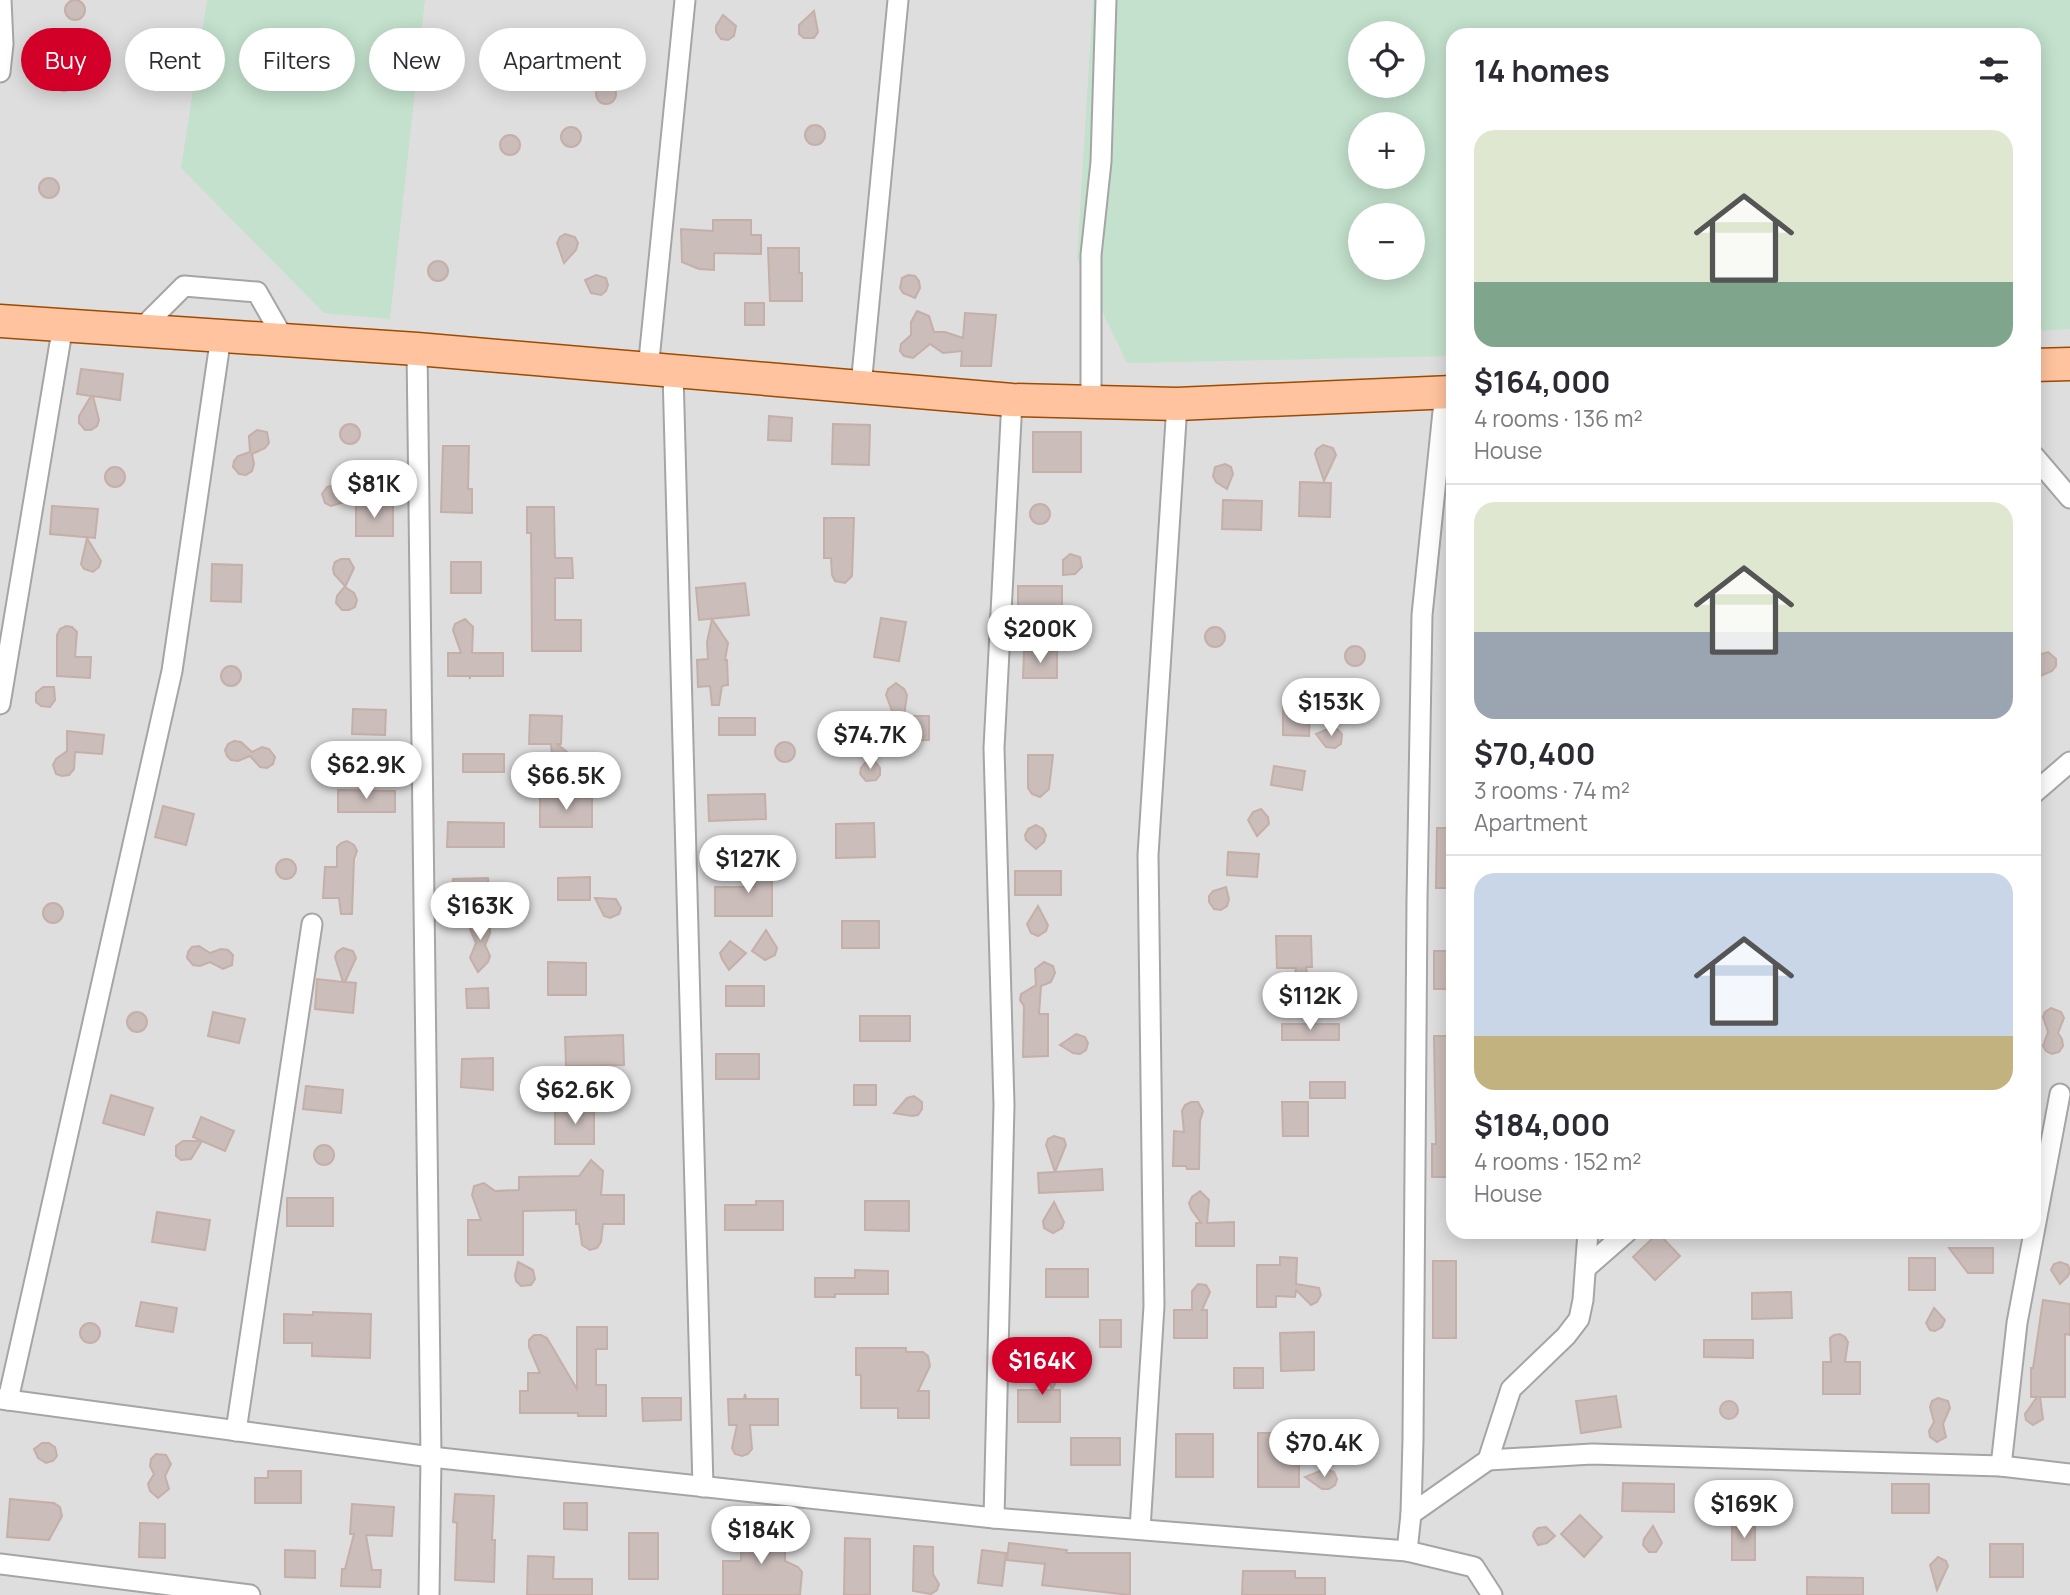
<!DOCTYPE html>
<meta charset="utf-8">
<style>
:root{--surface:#fff;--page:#f2f2f3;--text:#2b2b33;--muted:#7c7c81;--line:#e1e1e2;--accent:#d20029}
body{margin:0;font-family:Manrope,sans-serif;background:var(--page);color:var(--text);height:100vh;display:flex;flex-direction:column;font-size:26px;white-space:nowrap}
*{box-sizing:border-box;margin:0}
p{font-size:23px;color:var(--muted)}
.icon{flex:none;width:38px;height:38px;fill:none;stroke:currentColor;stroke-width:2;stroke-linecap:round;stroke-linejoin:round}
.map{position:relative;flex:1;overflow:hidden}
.drawer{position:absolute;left:1446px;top:28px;width:595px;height:1211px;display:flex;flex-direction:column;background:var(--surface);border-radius:21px;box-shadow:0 4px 18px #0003}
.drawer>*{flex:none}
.guide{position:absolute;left:21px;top:28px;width:665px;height:63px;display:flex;gap:14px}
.fabs{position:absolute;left:1348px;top:21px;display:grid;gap:14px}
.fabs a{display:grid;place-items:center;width:77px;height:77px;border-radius:50%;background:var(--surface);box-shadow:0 4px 18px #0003;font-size:35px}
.price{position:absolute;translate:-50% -60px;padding:0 16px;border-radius:24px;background:#fff;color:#222;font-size:23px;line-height:46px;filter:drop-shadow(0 2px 4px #0008)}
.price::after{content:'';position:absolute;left:50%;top:42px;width:21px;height:16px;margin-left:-10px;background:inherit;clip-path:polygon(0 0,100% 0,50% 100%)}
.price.active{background:var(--accent);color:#fff}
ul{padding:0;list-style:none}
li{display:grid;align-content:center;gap:14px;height:371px;padding:0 28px}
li+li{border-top:2px solid var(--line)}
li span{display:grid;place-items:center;height:217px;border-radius:21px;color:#555}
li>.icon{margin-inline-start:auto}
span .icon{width:126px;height:126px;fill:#fffc;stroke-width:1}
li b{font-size:30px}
h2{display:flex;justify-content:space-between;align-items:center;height:84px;padding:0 28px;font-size:30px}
.chip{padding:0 24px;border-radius:32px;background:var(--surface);box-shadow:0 4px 18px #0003;font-size:24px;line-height:63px}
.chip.active{background:var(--accent);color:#fff}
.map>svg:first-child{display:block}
.residential{fill:#dfdede;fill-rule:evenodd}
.wetland{fill:#c3e1cd;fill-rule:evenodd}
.building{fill:#cabdba;stroke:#c5afa8;stroke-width:2}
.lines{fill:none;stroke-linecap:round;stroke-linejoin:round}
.minor-casing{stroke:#a5a5a5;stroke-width:23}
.primary-casing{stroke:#9e4b00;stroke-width:35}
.minor{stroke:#fff;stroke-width:19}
.primary{stroke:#ffc39f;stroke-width:32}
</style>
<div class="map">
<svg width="2070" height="1595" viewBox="0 0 2070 1595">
<rect width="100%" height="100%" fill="#f2ece7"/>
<path class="residential" d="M0 0H2070V1595H0ZM1360 33H1412V86H1360ZM1452 35H2034V1232H1452ZM1360 124H1412V177H1360ZM1360 215H1412V268H1360Z"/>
<g class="wetland">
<polygon points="207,0 425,0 390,319 324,313 181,168"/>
<path d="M1093 0H2070V329L2034 331V35H1452V356L1127 363 1077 259ZM1360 33H1412V86H1360ZM1360 124H1412V177H1360ZM1360 215H1412V268H1360Z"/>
</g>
<g class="building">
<circle cx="75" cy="10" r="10"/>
<polygon points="814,11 818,32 814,38 804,38 799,34 799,25"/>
<polygon points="723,15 736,26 734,36 728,40 721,39 716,32 716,26"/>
<circle cx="578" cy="40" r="10"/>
<circle cx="523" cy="64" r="10"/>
<circle cx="64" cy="81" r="10"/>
<circle cx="606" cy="94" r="10"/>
<circle cx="815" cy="135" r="10"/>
<circle cx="571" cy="137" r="10"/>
<circle cx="510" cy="145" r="10"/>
<circle cx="49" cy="188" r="10"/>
<polygon points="713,220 751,220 751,235 761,235 761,254 714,253 714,270 699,269 682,262 681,229 713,231"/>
<polygon points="565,234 575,237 578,243 576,250 564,263 557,243 560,237"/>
<polygon points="768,248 799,248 799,273 802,273 802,301 770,301"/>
<circle cx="438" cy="271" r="10"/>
<polygon points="596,275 606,278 608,285 606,291 601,295 591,293 585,280"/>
<polygon points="908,275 915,276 919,281 920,288 915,298 903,293 900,288 902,278"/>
<rect x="745" y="303" width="19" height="22"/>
<polygon points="917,311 929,316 934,332 945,332 963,338 965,313 996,315 991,366 961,366 962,351 943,353 930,344 913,358 904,356 900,351 901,344 911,335 911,322"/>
<polygon points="81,369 123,374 120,400 93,396 99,420 97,426 91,430 85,430 79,423 79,416 91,396 77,394"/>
<polygon points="769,416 792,418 791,441 768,440"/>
<circle cx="350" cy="434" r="10"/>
<polygon points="833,424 870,425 869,465 832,464"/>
<polygon points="257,430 267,432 269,443 265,448 252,454 254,464 252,471 246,475 239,474 233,467 234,461 238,456 250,452 249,436"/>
<rect x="1033" y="432" width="48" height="40"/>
<polygon points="1323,445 1333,448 1336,455 1324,481 1315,454 1317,449"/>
<polygon points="443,446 469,446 468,489 472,489 472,513 441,512"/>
<polygon points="1225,464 1231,467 1233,474 1227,489 1216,482 1213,476 1215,467"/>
<circle cx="115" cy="477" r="10"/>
<polygon points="1300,482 1331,483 1330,517 1299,516"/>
<polygon points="334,485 340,488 344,502 331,506 325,503 322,494 327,487"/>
<polygon points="1223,500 1262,501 1261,530 1222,529"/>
<circle cx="1040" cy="514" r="10"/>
<rect x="356" y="505" width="37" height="31"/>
<polygon points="52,506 98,509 95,538 50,534"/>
<polygon points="527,507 554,507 555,558 572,558 573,578 555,578 555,620 581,620 581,651 532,651 531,533 527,533"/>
<polygon points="824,518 854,518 852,576 845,583 835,581 832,575 831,558 824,558"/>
<polygon points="87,538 101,561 99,567 93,572 84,569 81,564"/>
<polygon points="1070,554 1080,557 1082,567 1075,574 1063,575 1063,560"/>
<polygon points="341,559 349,559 354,568 345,587 354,593 357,600 355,607 349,610 342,610 336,603 337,596 345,586 334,574 333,568 335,562"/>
<rect x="451" y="562" width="30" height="31"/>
<polygon points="212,564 242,565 241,602 211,601"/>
<polygon points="745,583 749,615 699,620 696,588"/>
<rect x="1018" y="586" width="44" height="24"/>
<polygon points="881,618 906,622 899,661 874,657"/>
<polygon points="465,619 473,627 472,653 503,653 503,676 470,676 470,679 469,676 448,676 448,653 461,653 453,630 455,624"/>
<polygon points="712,619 728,643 725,660 727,660 728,685 722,686 719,705 712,705 710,686 698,687 697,660 708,659 707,642"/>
<polygon points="66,626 72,627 77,632 75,657 91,657 90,678 57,676 57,635 60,629"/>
<circle cx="1215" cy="637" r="10"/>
<circle cx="1355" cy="656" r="10"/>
<polygon points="1024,651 1057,651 1057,678 1023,678"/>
<polygon points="2048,652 2056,659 2056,666 2052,671 2040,676 2037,659 2041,654"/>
<circle cx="231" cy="676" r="10"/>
<polygon points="896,683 904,689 907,695 904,716 929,716 929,740 875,741 874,717 894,716 886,695 888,689"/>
<polygon points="43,687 54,687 55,700 50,707 41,706 36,702 36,693"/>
<polygon points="1283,703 1310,704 1309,736 1283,735"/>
<polygon points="353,709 386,710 385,735 352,734"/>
<polygon points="530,715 562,716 561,744 557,744 572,756 572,763 568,769 561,772 553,765 551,744 529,744"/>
<rect x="719" y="718" width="36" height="17"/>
<polygon points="1330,728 1337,729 1342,734 1341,744 1335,748 1326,747 1316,734"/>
<polygon points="67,731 104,735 102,754 75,752 74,769 69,775 62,776 56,774 53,765 56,759 67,751"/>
<polygon points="234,741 241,742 252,752 262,747 269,749 275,757 273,764 267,768 260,767 250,756 238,761 231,760 227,756 225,750 228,744"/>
<circle cx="785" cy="752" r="10"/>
<rect x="463" y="754" width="41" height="18"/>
<polygon points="1028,755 1053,755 1049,789 1040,797 1032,794 1028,788"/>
<polygon points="874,760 880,768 880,775 876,780 866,781 860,774 861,768 865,763"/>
<polygon points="1274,766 1305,771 1302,790 1271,785"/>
<polygon points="338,790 395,791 395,812 338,812"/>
<polygon points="765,794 766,819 709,821 708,795"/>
<rect x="540" y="798" width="52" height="29"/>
<polygon points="163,806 194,814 186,845 155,837"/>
<polygon points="1261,809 1268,817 1269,824 1257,836 1248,820 1253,812"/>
<polygon points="448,822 504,823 504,847 447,847"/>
<polygon points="874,823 875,857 836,858 836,824"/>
<polygon points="1036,825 1043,829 1046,835 1044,842 1036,849 1026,840 1025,835 1028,829"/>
<polygon points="1437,828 1452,828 1452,888 1436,888"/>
<polygon points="347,841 354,845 357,851 354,859 352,914 341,914 339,898 323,898 325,867 337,867 337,847 341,843"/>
<polygon points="1228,852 1259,854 1257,877 1227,875"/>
<polygon points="762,857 772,860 774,867 772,875 772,916 715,916 715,887 755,887 754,866 756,861"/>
<circle cx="286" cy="869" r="10"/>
<rect x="1015" y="871" width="46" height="24"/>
<polygon points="590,877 590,900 558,900 558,878"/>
<polygon points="488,878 489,902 453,902 453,879"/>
<polygon points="1226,887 1229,899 1227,906 1221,910 1214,909 1209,902 1209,896 1213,891"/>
<polygon points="595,898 616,899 621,908 619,914 610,918 604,916"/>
<circle cx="53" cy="913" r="10"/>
<polygon points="1038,906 1048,925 1046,931 1038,936 1031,933 1027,924"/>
<polygon points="479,912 490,926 490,933 485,945 490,956 488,962 478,972 470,958 476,943 470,929"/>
<rect x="842" y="921" width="37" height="27"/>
<polygon points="766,930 777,948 775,955 765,960 752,951"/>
<polygon points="1276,936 1311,936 1312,967 1306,967 1310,995 1300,1007 1291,994 1296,968 1277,968"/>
<polygon points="730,941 746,953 729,970 722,959 720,953"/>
<polygon points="199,946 210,953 221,949 228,950 233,955 232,965 223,969 210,962 200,966 193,965 187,958 188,952 192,947"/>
<polygon points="343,948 353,951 356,958 345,982 356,983 353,1013 315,1009 317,979 343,982 335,957 337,952"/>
<rect x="1434" y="951" width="18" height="38"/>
<polygon points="548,962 586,963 586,995 548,995"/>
<polygon points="1044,962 1053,966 1055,973 1051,982 1041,986 1039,1014 1048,1014 1048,1056 1023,1057 1024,1006 1020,1000 1021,994 1036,985 1035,969"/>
<rect x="726" y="986" width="38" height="20"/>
<polygon points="488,988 489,1008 467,1008 466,989"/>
<polygon points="2051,1008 2061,1012 2064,1018 2058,1033 2062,1039 2063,1046 2059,1052 2052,1054 2046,1051 2043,1046 2048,1032 2043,1017 2045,1012"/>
<circle cx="137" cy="1022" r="10"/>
<polygon points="213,1012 245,1019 239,1043 208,1036"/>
<rect x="860" y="1016" width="50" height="25"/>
<rect x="1282" y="1024" width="57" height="16"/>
<polygon points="1076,1034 1085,1037 1088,1043 1086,1050 1080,1054 1073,1053 1060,1045"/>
<polygon points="623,1035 624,1065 566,1066 565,1037"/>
<polygon points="1434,1036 1452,1036 1452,1177 1432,1177 1432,1144 1436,1144"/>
<rect x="716" y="1054" width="43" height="25"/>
<polygon points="493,1058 493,1090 461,1087 462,1059"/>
<rect x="1310" y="1082" width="35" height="16"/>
<rect x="854" y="1085" width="22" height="20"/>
<polygon points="306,1086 343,1090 341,1113 303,1109"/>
<polygon points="111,1095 153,1108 144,1135 103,1123"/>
<polygon points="914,1096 922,1102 922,1109 918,1115 912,1116 894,1113 907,1098"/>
<polygon points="1191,1102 1198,1102 1203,1111 1200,1121 1199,1169 1187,1169 1186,1166 1173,1166 1174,1131 1184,1132 1182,1111 1185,1105"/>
<polygon points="1282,1102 1308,1102 1308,1136 1283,1136"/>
<rect x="555" y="1109" width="39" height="35"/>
<polygon points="201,1117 234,1131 225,1151 202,1141 191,1159 181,1160 176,1156 176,1146 183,1141 202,1141 193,1137"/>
<polygon points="1054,1136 1064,1139 1066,1145 1055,1172 1102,1169 1103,1190 1039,1193 1038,1173 1055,1172 1046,1145 1048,1139"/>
<circle cx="324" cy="1155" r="10"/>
<polygon points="591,1160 603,1171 601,1195 624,1195 624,1224 603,1224 601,1242 597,1248 590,1250 582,1245 579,1224 576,1224 576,1210 523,1211 523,1255 468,1255 468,1220 481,1220 472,1195 474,1186 484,1183 495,1191 519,1190 519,1177 579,1176"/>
<polygon points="1200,1191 1209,1200 1207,1223 1234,1222 1234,1246 1196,1246 1196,1223 1201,1223 1191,1209 1189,1203 1192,1197"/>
<rect x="287" y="1198" width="46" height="28"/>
<polygon points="756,1201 783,1201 783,1230 725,1230 725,1205 756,1205"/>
<polygon points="865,1201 909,1201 909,1231 865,1230"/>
<polygon points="1054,1202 1064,1222 1062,1228 1053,1233 1044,1228 1043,1221"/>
<polygon points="157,1212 210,1220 205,1250 152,1242"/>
<polygon points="1658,1233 1680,1256 1655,1280 1633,1257"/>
<polygon points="1949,1248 1993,1248 1993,1273 1968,1273"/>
<polygon points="1280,1257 1297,1258 1296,1284 1319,1288 1321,1295 1317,1302 1311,1305 1296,1290 1295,1297 1276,1296 1276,1307 1257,1307 1257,1265 1280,1265"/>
<rect x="1909" y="1258" width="26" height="32"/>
<rect x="1433" y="1261" width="23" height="77"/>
<polygon points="518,1262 533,1270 535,1279 531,1285 521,1286 516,1281 515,1275"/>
<polygon points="2060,1262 2068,1265 2070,1271 2068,1276 2060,1284 2051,1270 2054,1264"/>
<rect x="1046" y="1269" width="42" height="28"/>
<polygon points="855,1270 888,1271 888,1294 835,1294 835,1297 815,1297 815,1278 855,1278"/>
<polygon points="1198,1284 1206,1285 1210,1292 1202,1310 1207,1310 1207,1338 1174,1338 1174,1310 1192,1310 1192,1291"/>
<polygon points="1791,1292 1792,1318 1752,1319 1752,1293"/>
<polygon points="2043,1300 2070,1304 2070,1335 2065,1334 2065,1397 2040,1397 2043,1419 2033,1425 2026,1420 2025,1414 2037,1397 2031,1397 2031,1368 2033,1368"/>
<polygon points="141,1302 177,1308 173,1332 136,1326"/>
<polygon points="1934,1308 1945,1320 1942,1327 1935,1331 1930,1330 1926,1323"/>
<polygon points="313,1312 371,1314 370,1358 312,1356 312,1343 284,1343 284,1314 313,1315"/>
<rect x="1100" y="1320" width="21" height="27"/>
<circle cx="90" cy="1333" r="10"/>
<polygon points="577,1327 607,1327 607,1349 596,1349 596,1385 606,1385 606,1416 578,1416 578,1413 520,1413 520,1391 528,1391 528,1373 540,1373 529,1347 529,1340 534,1335 541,1335 547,1338 577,1389"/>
<polygon points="1314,1332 1314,1370 1281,1371 1280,1333"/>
<polygon points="1840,1334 1845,1337 1848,1342 1845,1362 1860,1362 1860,1394 1823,1394 1823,1362 1831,1362 1830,1338 1834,1335"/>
<polygon points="1704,1340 1753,1340 1753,1358 1704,1357"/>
<polygon points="856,1348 906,1348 906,1352 923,1352 928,1356 930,1366 918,1391 929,1391 929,1418 898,1418 898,1408 861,1408 861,1375 856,1375"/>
<polygon points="1053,1355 1060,1356 1064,1365 1052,1390 1060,1390 1060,1422 1018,1422 1018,1390 1052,1390 1043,1364 1046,1358"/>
<rect x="1234" y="1368" width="29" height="20"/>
<polygon points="745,1394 746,1399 778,1399 778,1425 750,1425 752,1449 748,1454 742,1456 735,1454 732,1448 737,1425 729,1425 728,1399 744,1399"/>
<polygon points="1616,1396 1621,1427 1581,1433 1576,1401"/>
<polygon points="642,1398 681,1398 681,1420 643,1421"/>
<polygon points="1938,1398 1948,1401 1950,1408 1943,1424 1946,1437 1937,1442 1930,1437 1929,1431 1934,1422 1930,1407 1932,1401"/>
<circle cx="1729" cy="1410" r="9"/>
<rect x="1258" y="1433" width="41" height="54"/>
<rect x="1176" y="1434" width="37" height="43"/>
<rect x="1071" y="1438" width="49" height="27"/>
<polygon points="42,1443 49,1443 55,1447 57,1456 53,1461 46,1463 38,1458 34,1449"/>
<polygon points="156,1454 166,1455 171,1464 165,1476 169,1489 158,1498 150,1491 148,1484 154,1474 150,1466 151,1459"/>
<polygon points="1325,1469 1334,1472 1337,1479 1335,1485 1329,1489 1322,1489 1305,1477"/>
<polygon points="268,1471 301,1471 301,1503 255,1503 255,1478 268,1478"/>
<polygon points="1623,1483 1674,1484 1674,1512 1622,1511"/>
<rect x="1892" y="1484" width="37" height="29"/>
<polygon points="455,1494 494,1496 492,1540 495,1540 494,1582 455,1580 457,1523 453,1522"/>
<polygon points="10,1499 54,1503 60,1507 62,1516 49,1540 7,1537"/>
<polygon points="564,1503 587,1503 587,1530 564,1529"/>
<polygon points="352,1504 394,1507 392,1536 366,1535 372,1570 381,1570 380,1587 341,1586 342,1569 345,1569 354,1534 350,1534"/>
<polygon points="1580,1515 1602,1537 1584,1557 1561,1534"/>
<rect x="1732" y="1521" width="23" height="39"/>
<polygon points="742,1522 765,1522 765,1536 785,1536 785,1561 798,1567 802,1572 800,1595 723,1595 723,1561 741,1561"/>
<polygon points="140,1523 165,1524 165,1558 139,1557"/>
<polygon points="1653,1526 1662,1543 1656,1552 1649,1552 1643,1545 1644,1539"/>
<polygon points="1546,1527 1555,1536 1547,1543 1538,1545 1533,1536 1534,1532 1538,1528"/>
<rect x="629" y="1533" width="29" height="46"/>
<polygon points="845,1538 870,1539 870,1595 844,1595"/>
<polygon points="1009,1543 1067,1550 1066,1553 1130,1553 1130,1595 1042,1585 1045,1564 1007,1560"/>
<rect x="1990" y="1544" width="33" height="33"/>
<polygon points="914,1546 933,1547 933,1574 939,1584 937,1590 931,1594 913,1591"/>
<polygon points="285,1550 315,1551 315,1578 285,1577"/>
<polygon points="982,1550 1006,1553 1002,1586 978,1583"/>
<polygon points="528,1556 554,1557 553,1579 592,1579 592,1595 527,1595"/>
<polygon points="1938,1557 1946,1561 1948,1566 1937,1590 1930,1565"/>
<polygon points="1243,1571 1295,1571 1295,1578 1325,1578 1325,1595 1242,1595"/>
<polygon points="1807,1577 1863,1578 1863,1595 1807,1595"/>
</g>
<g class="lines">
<defs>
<g id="minor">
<polyline points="0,72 3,44 1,0"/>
<polyline points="139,331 184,286 257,292 285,341"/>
<polyline points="417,349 431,1457 429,1595"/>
<polyline points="648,370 685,0"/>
<polyline points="673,372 703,1487"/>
<polyline points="861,386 898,0"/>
<polyline points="1091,403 1091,255 1101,162 1106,0"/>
<polyline points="2034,456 2070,498"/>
<polyline points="0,704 63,325"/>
<polyline points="2034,793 2070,762"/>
<polyline points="1586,1268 1627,1232"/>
<polyline points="0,1399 431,1457 994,1518 1407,1551 1474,1567 1492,1595"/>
<polyline points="8,1400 172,671 221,336"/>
<polyline points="236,1431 312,924"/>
<polyline points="1488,1460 1592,1454 2001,1466 2070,1474"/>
<polyline points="2001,1466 2017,1323 2060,1094"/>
<polyline points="1411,1514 1488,1460 1511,1389 1566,1336 1579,1319 1583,1300 1588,1232"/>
<polyline points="994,1518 1004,1105 994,748 1012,400"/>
<polyline points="1140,1529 1154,1306 1148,855 1177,404"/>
<polyline points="1407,1551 1411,1514 1413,1439 1417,900 1422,615 1445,392"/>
<polyline points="0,1564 250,1595"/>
</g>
<g id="primary">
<polyline points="0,321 417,349 1012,400 1177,404 1452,392"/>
<polyline points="2034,365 2070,364"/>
</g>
</defs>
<use href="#minor" class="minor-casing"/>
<use href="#primary" class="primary-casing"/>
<use href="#minor" class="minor"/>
<use href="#primary" class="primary"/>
</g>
</svg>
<div class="fabs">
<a><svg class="icon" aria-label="locate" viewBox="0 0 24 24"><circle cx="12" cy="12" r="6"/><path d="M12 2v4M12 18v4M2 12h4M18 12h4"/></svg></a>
<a>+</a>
<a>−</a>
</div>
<b class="price" style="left:374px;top:520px">$81K</b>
<b class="price" style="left:1040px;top:665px">$200K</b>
<b class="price" style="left:1331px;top:738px">$153K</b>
<b class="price" style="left:870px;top:771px">$74.7K</b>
<b class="price" style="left:366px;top:801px">$62.9K</b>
<b class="price" style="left:566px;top:812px">$66.5K</b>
<b class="price" style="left:748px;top:895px">$127K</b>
<b class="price" style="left:480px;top:942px">$163K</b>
<b class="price" style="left:1310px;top:1032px">$112K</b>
<b class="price" style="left:575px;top:1126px">$62.6K</b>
<b class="price active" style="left:1042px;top:1397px">$164K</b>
<b class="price" style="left:1324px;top:1479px">$70.4K</b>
<b class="price" style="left:1744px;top:1540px">$169K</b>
<b class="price" style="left:761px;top:1566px">$184K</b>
<div class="guide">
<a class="chip active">Buy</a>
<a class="chip">Rent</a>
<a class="chip">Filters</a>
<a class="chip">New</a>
<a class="chip">Apartment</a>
</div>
<section class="drawer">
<h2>14 homes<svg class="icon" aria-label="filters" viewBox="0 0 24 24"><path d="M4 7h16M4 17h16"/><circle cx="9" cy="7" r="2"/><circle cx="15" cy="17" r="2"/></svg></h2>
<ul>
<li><span style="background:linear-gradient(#dfe7d0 70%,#7fa58c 0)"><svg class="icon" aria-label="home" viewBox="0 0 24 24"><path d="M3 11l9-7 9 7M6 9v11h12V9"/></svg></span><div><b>$164,000</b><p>4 rooms · 136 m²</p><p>House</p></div></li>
<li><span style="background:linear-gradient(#dfe7d0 60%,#9aa5b1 0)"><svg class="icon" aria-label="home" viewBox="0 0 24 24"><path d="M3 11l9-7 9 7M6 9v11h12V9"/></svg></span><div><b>$70,400</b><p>3 rooms · 74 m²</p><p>Apartment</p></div></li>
<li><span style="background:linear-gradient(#c9d6e8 75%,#c2b280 0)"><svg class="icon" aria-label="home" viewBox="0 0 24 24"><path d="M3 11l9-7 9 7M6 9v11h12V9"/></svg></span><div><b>$184,000</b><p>4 rooms · 152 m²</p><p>House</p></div></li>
</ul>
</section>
</div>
